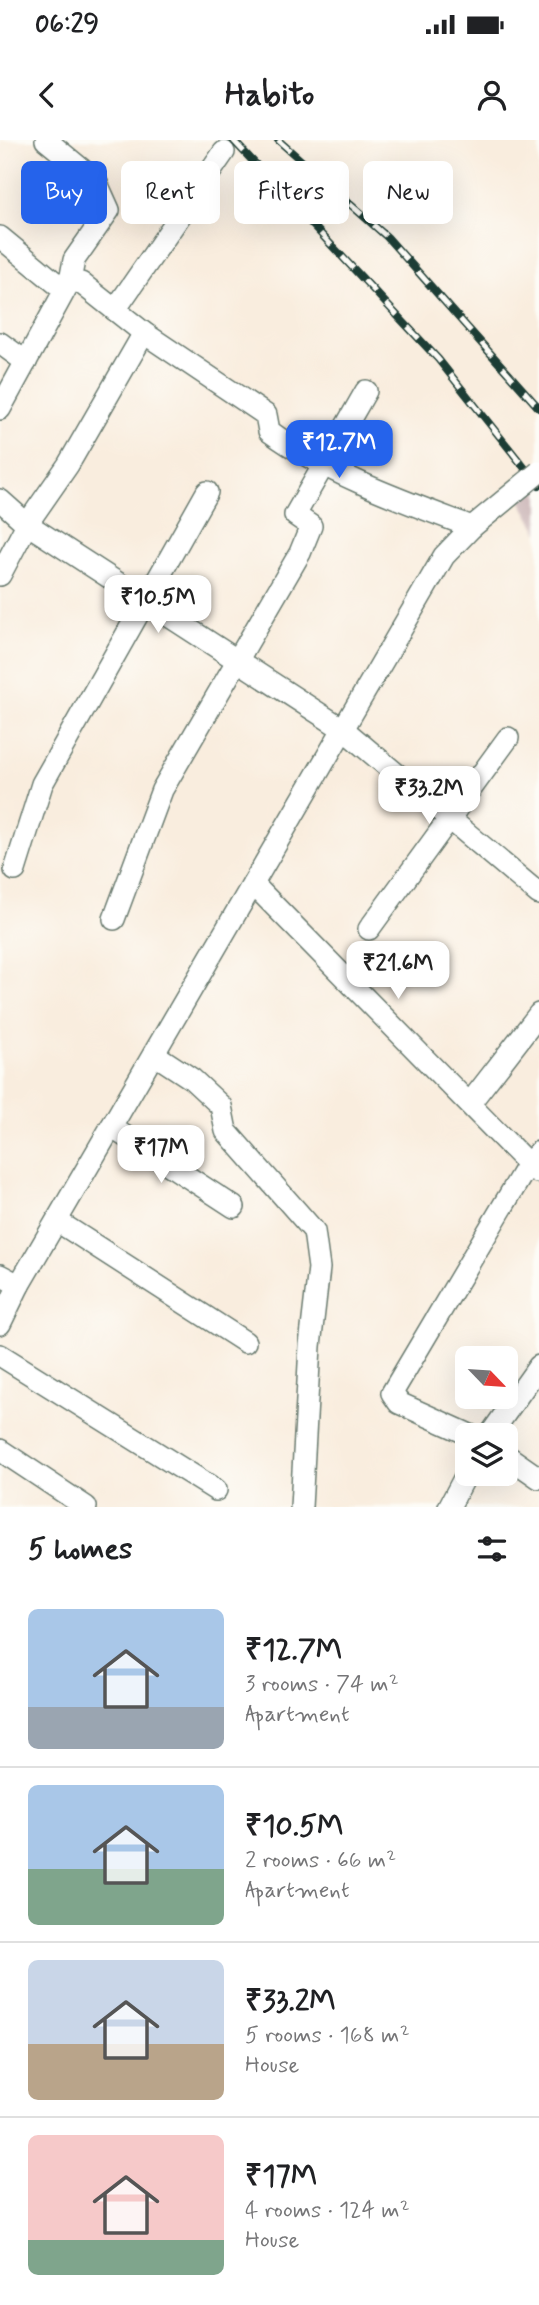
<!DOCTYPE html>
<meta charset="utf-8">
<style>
:root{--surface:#fff;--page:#f2f2f2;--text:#202124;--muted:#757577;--line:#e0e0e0;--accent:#2563eb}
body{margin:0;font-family:Mynerve,sans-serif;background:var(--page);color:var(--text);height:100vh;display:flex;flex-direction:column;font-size:26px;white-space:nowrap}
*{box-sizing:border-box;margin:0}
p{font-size:23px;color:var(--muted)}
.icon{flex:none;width:38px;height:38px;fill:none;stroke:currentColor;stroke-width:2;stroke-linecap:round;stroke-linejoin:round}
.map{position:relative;height:1367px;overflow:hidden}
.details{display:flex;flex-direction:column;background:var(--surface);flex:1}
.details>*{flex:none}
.banner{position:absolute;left:21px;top:21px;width:497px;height:63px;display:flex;gap:14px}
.needle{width:46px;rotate:115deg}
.fabs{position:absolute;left:455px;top:1206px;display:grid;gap:14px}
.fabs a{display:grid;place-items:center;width:63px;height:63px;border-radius:10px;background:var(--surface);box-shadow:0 7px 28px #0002;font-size:35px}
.price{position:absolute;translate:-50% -60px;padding:0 16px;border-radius:14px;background:#fff;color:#222;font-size:23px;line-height:46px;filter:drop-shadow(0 2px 4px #0008)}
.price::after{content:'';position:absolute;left:50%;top:42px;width:21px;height:16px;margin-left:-10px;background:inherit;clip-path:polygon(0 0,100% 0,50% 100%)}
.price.active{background:var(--accent);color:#fff}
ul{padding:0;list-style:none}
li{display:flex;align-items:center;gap:21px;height:175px;padding:0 28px}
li+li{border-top:2px solid var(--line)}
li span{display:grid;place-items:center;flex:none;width:196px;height:140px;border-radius:10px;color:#555}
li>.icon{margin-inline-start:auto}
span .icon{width:84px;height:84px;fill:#fffc;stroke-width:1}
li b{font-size:30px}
h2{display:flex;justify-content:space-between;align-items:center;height:84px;padding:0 28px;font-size:30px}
.tag{padding:0 24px;border-radius:10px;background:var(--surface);box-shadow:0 7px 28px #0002;font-size:24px;line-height:63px}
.tag.active{background:var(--accent);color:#fff}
.status{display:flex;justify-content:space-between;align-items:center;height:49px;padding:0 35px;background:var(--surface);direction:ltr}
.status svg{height:19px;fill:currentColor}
header{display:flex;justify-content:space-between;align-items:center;height:91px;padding:0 28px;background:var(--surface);font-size:32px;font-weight:800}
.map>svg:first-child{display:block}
.industrial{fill:#d2bfc0}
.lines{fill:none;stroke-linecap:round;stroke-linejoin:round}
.minor-casing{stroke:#6b7b70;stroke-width:24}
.minor{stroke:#fff;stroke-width:21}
.rail-casing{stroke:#1f3d34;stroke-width:8}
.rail{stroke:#fdfcf7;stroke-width:5;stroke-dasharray:16;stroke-linecap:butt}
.minor-bridge-casing{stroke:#6b7b70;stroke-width:24;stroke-linecap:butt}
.minor-bridge{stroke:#fff;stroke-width:21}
</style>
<div class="status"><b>06:29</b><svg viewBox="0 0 49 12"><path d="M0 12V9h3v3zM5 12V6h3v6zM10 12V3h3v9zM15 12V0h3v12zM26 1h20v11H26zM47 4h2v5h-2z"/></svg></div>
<header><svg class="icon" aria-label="back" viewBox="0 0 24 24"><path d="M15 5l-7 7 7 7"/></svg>Habito<svg class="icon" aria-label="person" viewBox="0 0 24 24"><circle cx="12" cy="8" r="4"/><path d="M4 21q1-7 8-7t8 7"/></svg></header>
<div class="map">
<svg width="539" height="1367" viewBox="0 0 539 1367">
<rect width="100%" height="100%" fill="#fdfcf7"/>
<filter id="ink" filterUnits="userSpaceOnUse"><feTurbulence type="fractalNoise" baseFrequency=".0143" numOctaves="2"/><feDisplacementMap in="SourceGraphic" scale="14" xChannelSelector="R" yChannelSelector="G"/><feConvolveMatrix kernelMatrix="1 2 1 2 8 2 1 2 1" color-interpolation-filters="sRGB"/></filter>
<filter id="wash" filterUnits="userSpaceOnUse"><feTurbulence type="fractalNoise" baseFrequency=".00686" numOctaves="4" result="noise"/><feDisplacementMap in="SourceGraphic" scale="28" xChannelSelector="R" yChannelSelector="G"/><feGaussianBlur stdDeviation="1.57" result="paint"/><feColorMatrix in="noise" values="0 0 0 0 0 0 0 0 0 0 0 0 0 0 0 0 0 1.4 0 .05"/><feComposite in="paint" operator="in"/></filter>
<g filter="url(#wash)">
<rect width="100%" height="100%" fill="#f9edde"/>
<polygon class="industrial" points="539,347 539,393 520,360"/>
</g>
<g filter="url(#ink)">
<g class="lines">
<defs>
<g id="minor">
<path d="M0 97 57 144 70 141 81 143 144 193 266 275 269 291C329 335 403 361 472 387"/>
<polyline points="115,170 224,12"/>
<polyline points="0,203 26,222"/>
<polyline points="0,269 70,141 74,120 109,70 96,41 46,0"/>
<polyline points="0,360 27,384 343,589 539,754"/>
<polyline points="0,435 27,384 68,325 144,193"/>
<polyline points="15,730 42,644 207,352"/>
<polyline points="253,744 528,1024 539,1012"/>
<polyline points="114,779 162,650 300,413 311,386 295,375 366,251"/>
<polyline points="369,789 508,598"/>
<polyline points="154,914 192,939 221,966 226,991 314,1091 319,1128 310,1206 301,1367"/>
<polyline points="470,963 539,874"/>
<polyline points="111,987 234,1067"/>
<polyline points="57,1081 245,1202"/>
<polyline points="0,1135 19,1145"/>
<polyline points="0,1184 19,1145 444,416 472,387 523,345"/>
<polyline points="0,1215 216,1350"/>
<polyline points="470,1295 399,1263 392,1253 528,1024 537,1032"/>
<polyline points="490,1295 539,1226"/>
<polyline points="0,1310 86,1367"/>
<polyline points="506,1315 539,1338"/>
<polyline points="449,1367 467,1333"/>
</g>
</defs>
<use href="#minor" class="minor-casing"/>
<use href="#minor" class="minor"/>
<defs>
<g id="rail">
<polyline points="233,0 438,219 539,346"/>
<polyline points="278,0 387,97 539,268"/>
</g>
</defs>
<use href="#rail" class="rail-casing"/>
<use href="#rail" class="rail"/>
<defs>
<polyline id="minor-bridge" points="523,345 539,332"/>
</defs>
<use href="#minor-bridge" class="minor-bridge-casing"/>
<use href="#minor-bridge" class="minor-bridge"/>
</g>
</g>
</svg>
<div class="fabs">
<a><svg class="needle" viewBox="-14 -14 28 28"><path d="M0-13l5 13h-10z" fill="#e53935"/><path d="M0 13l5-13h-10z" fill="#757577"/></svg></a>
<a><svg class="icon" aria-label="layers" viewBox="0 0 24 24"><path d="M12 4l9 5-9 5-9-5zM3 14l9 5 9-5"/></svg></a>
</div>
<b class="price active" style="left:339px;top:340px">₹12.7M</b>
<b class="price" style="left:158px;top:495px">₹10.5M</b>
<b class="price" style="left:429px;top:686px">₹33.2M</b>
<b class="price" style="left:398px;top:861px">₹21.6M</b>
<b class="price" style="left:161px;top:1045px">₹17M</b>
<div class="banner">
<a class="tag active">Buy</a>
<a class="tag">Rent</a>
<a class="tag">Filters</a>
<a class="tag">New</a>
</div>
</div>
<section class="details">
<h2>5 homes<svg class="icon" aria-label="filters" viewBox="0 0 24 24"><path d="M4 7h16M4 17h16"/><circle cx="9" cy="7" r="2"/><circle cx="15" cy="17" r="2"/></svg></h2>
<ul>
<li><span style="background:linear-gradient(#a9c7e8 70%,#9aa5b1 0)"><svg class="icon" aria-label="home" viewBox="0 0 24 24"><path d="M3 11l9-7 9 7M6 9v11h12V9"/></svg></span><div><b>₹12.7M</b><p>3 rooms · 74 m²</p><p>Apartment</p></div></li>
<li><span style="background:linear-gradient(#a9c7e8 60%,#7fa58c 0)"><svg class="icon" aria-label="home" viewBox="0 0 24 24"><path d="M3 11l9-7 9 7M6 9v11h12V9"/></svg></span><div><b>₹10.5M</b><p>2 rooms · 66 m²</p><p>Apartment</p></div></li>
<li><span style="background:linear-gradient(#c9d6e8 60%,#b9a48a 0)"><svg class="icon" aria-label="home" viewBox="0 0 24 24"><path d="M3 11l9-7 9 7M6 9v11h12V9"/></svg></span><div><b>₹33.2M</b><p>5 rooms · 168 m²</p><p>House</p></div></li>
<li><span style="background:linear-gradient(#f6c9c9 75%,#7fa58c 0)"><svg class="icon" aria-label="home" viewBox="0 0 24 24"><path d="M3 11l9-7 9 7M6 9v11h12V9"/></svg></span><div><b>₹17M</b><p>4 rooms · 124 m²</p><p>House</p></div></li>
</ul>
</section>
